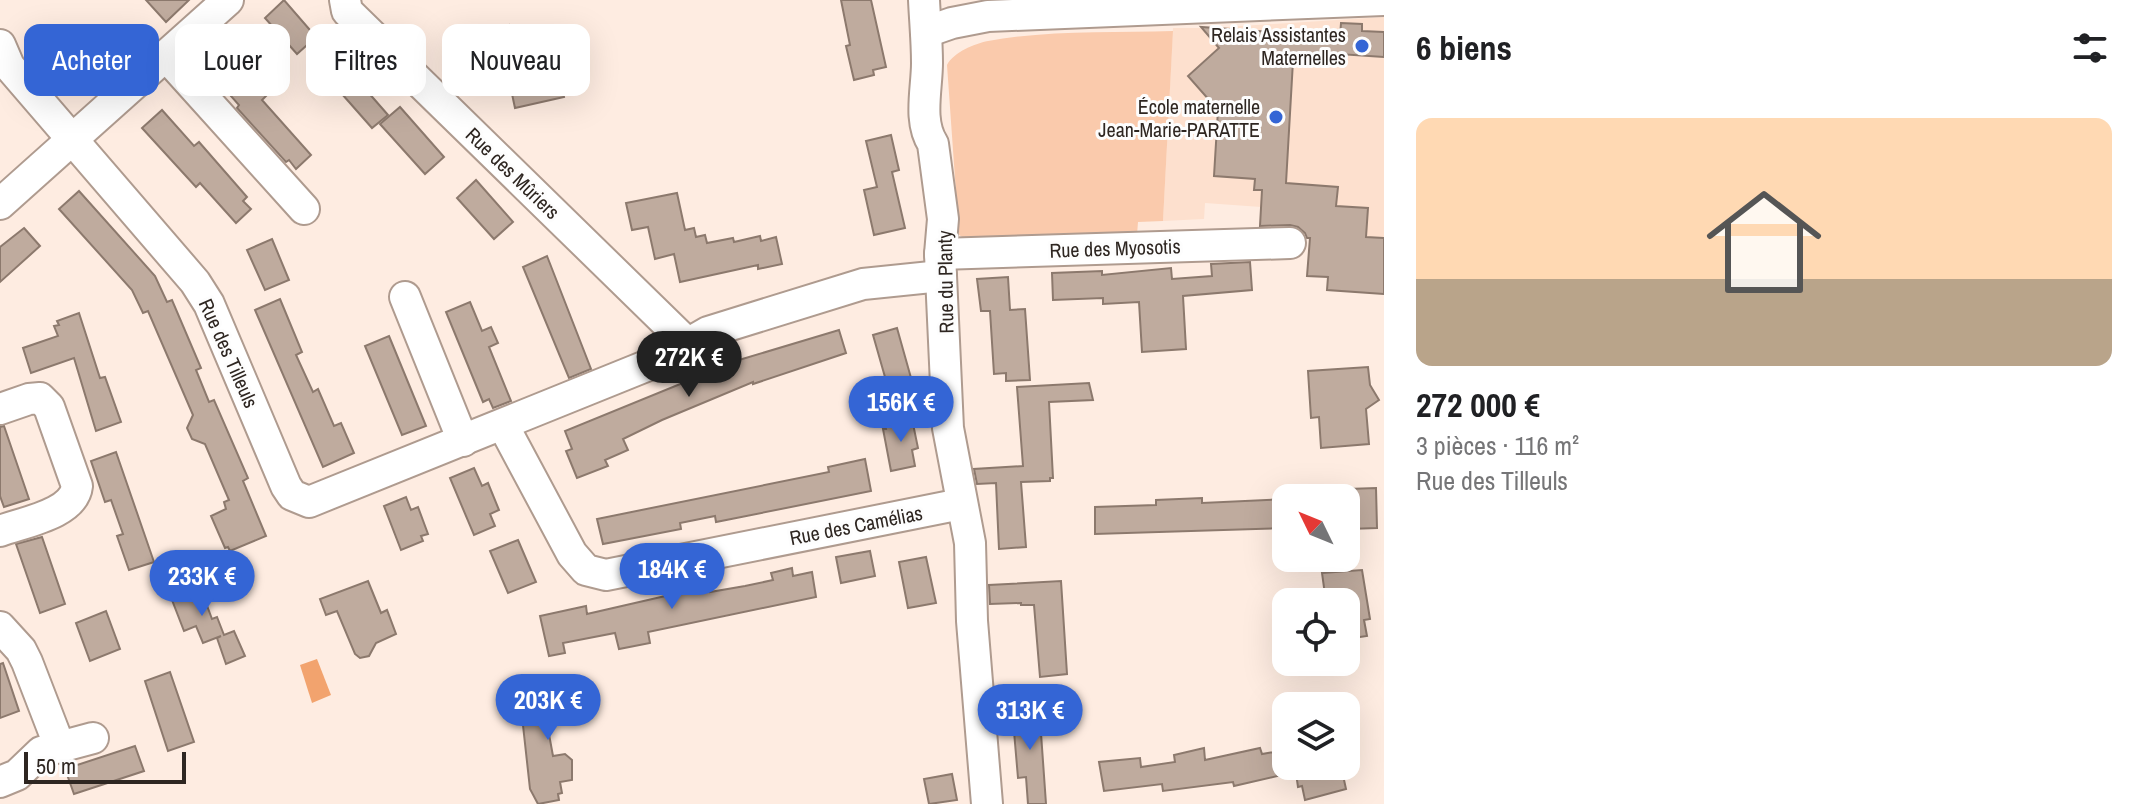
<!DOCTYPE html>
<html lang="fr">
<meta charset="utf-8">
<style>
:root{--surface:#fff;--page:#f2f2f2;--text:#202124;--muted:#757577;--line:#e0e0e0;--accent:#3465d5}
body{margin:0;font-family:"Archivo Narrow",sans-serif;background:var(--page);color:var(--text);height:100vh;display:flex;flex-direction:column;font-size:30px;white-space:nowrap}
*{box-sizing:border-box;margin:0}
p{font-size:26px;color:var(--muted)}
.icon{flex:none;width:44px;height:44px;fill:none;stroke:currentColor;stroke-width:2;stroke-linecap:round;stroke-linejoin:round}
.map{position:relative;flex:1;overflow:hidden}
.details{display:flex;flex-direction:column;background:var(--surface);width:760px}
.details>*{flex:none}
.top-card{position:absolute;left:24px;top:24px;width:760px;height:72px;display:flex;gap:16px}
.needle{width:52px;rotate:313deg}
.controls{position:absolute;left:1272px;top:484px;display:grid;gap:16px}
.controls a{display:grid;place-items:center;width:88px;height:88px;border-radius:16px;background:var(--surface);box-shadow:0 8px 32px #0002;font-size:40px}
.scale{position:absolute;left:24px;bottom:20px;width:162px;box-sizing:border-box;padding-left:8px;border:4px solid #2e2621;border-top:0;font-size:22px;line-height:28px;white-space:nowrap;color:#2e2621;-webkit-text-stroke:6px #fdfdfd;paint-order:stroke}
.price{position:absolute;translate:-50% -68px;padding:0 18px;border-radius:28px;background:var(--accent);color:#fff;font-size:26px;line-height:52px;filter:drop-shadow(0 2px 4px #0008)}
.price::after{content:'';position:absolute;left:50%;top:48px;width:24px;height:18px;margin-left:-12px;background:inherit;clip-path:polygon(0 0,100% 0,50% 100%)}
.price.selected{background:#222;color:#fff}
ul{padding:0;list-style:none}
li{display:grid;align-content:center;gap:16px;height:424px;padding:0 32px}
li+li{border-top:2px solid var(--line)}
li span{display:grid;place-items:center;height:248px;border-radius:16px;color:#555}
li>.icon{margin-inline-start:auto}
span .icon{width:144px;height:144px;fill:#fffc;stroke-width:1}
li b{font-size:34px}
h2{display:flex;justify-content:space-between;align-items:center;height:96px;padding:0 32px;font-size:34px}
.chip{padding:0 28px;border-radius:16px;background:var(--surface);box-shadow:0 8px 32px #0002;font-size:28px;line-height:72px}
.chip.selected{background:var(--accent);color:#fff}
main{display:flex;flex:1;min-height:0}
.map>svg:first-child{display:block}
.built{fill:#fde0ce}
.green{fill:#facaac}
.water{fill:#f2a36e}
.building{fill:#bfab9e;stroke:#8c796d;stroke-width:2}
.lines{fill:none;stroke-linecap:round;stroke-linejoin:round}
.minor-casing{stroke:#af9b8f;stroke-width:34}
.minor{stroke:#fff;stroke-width:30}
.poi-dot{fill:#3465d5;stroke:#fdfdfd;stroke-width:3}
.labels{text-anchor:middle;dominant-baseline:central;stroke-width:6;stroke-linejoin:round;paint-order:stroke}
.poi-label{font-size:20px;fill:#2e2621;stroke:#fdfdfd;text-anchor:end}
.street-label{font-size:20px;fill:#2e2621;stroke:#fdfdfd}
</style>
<main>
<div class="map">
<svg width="1384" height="804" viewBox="0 0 1384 804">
<rect width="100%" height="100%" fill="#feece1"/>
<polygon class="built" points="1384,17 1384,294 1327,290 1327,277 1307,276 1313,235 1285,204 1282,236 1259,234 1261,207 1205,203 1204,219 1163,221 1173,28 1211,28"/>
<path class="green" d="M1173 31 1163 221 1138 222 1137 235 964 238 959 235 947 65C954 52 974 44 988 41 1048 30 1112 33 1173 31Z"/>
<polygon class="water" points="317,659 331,695 312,703 300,665"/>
<g class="building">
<polygon points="146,0 189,0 166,22"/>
<polygon points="284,0 316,37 297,54 265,18"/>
<polygon points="841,0 871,0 886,67 873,70 874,75 854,80 846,46 850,45"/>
<polygon points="1341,23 1362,24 1362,31 1384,32 1384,57 1339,54 1338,63 1293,61 1286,183 1338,187 1336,206 1368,208 1366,237 1384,238 1384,294 1327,290 1328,277 1307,276 1310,238 1307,238 1305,233 1298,227 1290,225 1260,226 1262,190 1254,190 1255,179 1214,176 1218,110 1188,76 1219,48 1201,27 1340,37"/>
<polygon points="509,25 517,56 471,68 461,37"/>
<polygon points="82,26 118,67 100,87 64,42"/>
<polygon points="227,52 252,79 258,73 273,89 262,100 311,155 296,169 289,160 286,162 237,108 239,105 207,69"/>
<polygon points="347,60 371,87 367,91 388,115 372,128 327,77"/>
<polygon points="558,69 564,97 515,108 509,80"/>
<polygon points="400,107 444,157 425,174 380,124"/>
<polygon points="162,110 194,146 199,142 247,197 243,201 251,209 236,223 200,183 196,187 142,128"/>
<polygon points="891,135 899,170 892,172 905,228 874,235 864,190 877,187 866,141"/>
<polygon points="476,180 513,222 494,239 457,198"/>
<polygon points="79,191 155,276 167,302 172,300 201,368 196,370 209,402 214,400 248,478 243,481 266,536 230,551 228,547 225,548 211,516 226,509 224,502 229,500 205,444 192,439 187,428 193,415 148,311 143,313 132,290 59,209"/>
<polygon points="677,193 685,230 694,228 696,237 705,235 707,243 733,238 734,242 760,236 761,241 776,237 782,264 758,269 758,265 680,282 674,254 655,259 648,227 632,230 626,203"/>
<polygon points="24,228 40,246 0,282 0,247"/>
<polygon points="272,239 289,280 265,290 247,250"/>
<polygon points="547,256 591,369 569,378 523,267"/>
<polygon points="1250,262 1252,290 1183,296 1186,349 1142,352 1139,302 1103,304 1103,298 1053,300 1052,273 1102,271 1102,275 1171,268 1172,279 1212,276 1211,264"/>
<polygon points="1008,277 1010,310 1025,309 1030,380 1006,381 1006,373 994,374 990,311 981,311 977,279"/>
<polygon points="280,299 302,352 296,355 313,392 318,389 334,426 341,423 354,453 323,467 255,310"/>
<polygon points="470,302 482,331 491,327 498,343 489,347 511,401 493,408 489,399 483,402 446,312"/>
<polygon points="79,313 100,378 105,377 121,422 96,431 74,358 31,373 23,348 58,336 54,326 59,325 57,321"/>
<polygon points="897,328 913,385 889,391 873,335"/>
<polygon points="839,330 846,353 753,384 753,382 662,420 623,439 628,450 605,460 608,466 577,478 566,451 572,449 565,431 739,360"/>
<polygon points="389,336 426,426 402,435 365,346"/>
<polygon points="1368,367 1370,385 1379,400 1366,409 1369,444 1321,448 1319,417 1311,418 1308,371"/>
<polygon points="1089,383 1093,400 1049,402 1053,478 1050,478 1050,481 1021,482 1026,547 999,549 996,483 977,484 974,469 1023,466 1017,387"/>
<polygon points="912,419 918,448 912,450 915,466 891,471 883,429 886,429 885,424"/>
<polygon points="4,426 29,499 4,507 0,496 0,427"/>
<polygon points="116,452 154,562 129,570 117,536 123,534 111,500 105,502 91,461"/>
<polygon points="865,459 871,491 716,522 715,516 680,523 681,529 603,544 597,519 829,472 828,467"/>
<polygon points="474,468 482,486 488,483 499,510 490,514 495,526 474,535 450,478"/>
<polygon points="1376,488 1377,528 1349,529 1348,489"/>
<polygon points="406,497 411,510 418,507 428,534 421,536 423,541 401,550 384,506"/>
<polygon points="1202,498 1202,503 1286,499 1286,528 1095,534 1095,507 1156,505 1156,500"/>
<polygon points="42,537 65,604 40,613 16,544"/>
<polygon points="518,540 536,582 508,593 490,551"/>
<polygon points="870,551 875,576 841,583 836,557"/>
<polygon points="926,557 936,603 908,608 899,562"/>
<polygon points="792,568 793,576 812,572 816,597 648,632 650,643 619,649 615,633 563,643 565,653 549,656 540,616 586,606 587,614 709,586 710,592 745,586 773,580 771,573"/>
<polygon points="1362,570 1370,619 1364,620 1367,636 1346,639 1346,602 1326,602 1322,573"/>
<polygon points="196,576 212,619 217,617 224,635 234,631 245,656 226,664 217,638 221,636 203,643 196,626 184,631 167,587"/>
<polygon points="368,581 381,613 387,610 396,634 376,643 369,656 360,658 355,654 337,611 326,615 320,599"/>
<polygon points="1061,581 1067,674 1040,677 1034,605 1021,605 1021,603 990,604 989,585"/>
<polygon points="106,611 120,649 90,661 76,623"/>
<polygon points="3,663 19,711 0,718 0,664"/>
<polygon points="170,672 194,742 168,751 145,681"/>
<polygon points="584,691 587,713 546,718 553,756 565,754 572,760 572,780 560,782 562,793 558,794 559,800 538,804 530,789 520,698"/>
<polygon points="1039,705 1046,804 1028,804 1026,777 1018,778 1012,708"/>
<polygon points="135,746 144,771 74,794 65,769"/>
<polygon points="1204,748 1205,760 1260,748 1262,754 1286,750 1286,774 1234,786 1233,782 1163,791 1162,784 1104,791 1099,762 1140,758 1141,767 1175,762 1174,755"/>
<polygon points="1295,766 1341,766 1346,789 1305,800 1302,786 1298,787"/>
<polygon points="952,774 957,800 929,804 924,779"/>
</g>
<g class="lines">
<defs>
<g id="minor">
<polyline points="345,0 347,11 686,342"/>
<path d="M924 0C925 21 927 42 927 63 927 89 918 121 933 144L943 219 940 254 948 428 970 543 972 621 987 804"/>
<polyline points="926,32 952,23 988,16 1384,0"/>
<polyline points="0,45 9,66 195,282 209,304 286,486 292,495 309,502 656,362 708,332 863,284 941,276"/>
<polyline points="166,56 304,209"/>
<polyline points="0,204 228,0"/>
<polyline points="940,254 1290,243"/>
<polyline points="405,297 463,441"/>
<path d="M0 409 29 399 40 398 49 407 77 486C74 514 24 522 0 531"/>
<polyline points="503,425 572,554 586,570 606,575 961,504"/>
<polyline points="0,627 21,650 27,662 59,745"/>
<polyline points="0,782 17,775 41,752 93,738"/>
</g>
</defs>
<use href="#minor" class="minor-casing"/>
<use href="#minor" class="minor"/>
</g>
<g class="poi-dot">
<circle cx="1362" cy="46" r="8"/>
<circle cx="1276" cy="117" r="8"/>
</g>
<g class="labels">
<g class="poi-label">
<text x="1346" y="34">Relais Assistantes<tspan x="1346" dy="23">Maternelles</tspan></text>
<text x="1260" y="106">École maternelle<tspan x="1260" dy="23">Jean-Marie-PARATTE</tspan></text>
</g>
<g class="street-label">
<text transform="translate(513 173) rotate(44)">Rue des Mûriers</text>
<text transform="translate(1115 248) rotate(-2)">Rue des Myosotis</text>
<text transform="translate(945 282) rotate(-91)">Rue du Planty</text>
<text transform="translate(229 353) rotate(66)">Rue des Tilleuls</text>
<text transform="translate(856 525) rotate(-11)">Rue des Camélias</text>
</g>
</g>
</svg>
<div class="controls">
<a><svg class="needle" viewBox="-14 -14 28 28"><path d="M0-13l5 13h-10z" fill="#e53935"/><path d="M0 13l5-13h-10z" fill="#757577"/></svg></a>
<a><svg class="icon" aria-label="locate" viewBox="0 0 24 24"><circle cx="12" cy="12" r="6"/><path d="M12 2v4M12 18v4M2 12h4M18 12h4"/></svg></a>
<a><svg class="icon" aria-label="layers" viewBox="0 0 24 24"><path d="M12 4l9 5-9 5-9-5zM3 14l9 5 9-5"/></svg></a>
</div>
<div class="scale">50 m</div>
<b class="price selected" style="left:689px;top:399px">272K €</b>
<b class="price" style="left:901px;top:444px">156K €</b>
<b class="price" style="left:672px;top:611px">184K €</b>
<b class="price" style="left:202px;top:618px">233K €</b>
<b class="price" style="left:548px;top:742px">203K €</b>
<b class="price" style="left:1030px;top:752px">313K €</b>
<div class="top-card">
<a class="chip selected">Acheter</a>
<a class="chip">Louer</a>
<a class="chip">Filtres</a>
<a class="chip">Nouveau</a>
</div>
</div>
<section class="details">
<h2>6 biens<svg class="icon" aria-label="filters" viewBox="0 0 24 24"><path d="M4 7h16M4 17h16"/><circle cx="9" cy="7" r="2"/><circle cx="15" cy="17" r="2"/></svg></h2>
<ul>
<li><span style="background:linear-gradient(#ffd9b3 65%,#b9a48a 0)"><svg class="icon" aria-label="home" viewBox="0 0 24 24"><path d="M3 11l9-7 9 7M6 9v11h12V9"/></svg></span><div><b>272 000 €</b><p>3 pièces · 116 m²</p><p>Rue des Tilleuls</p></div></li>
</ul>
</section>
</main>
